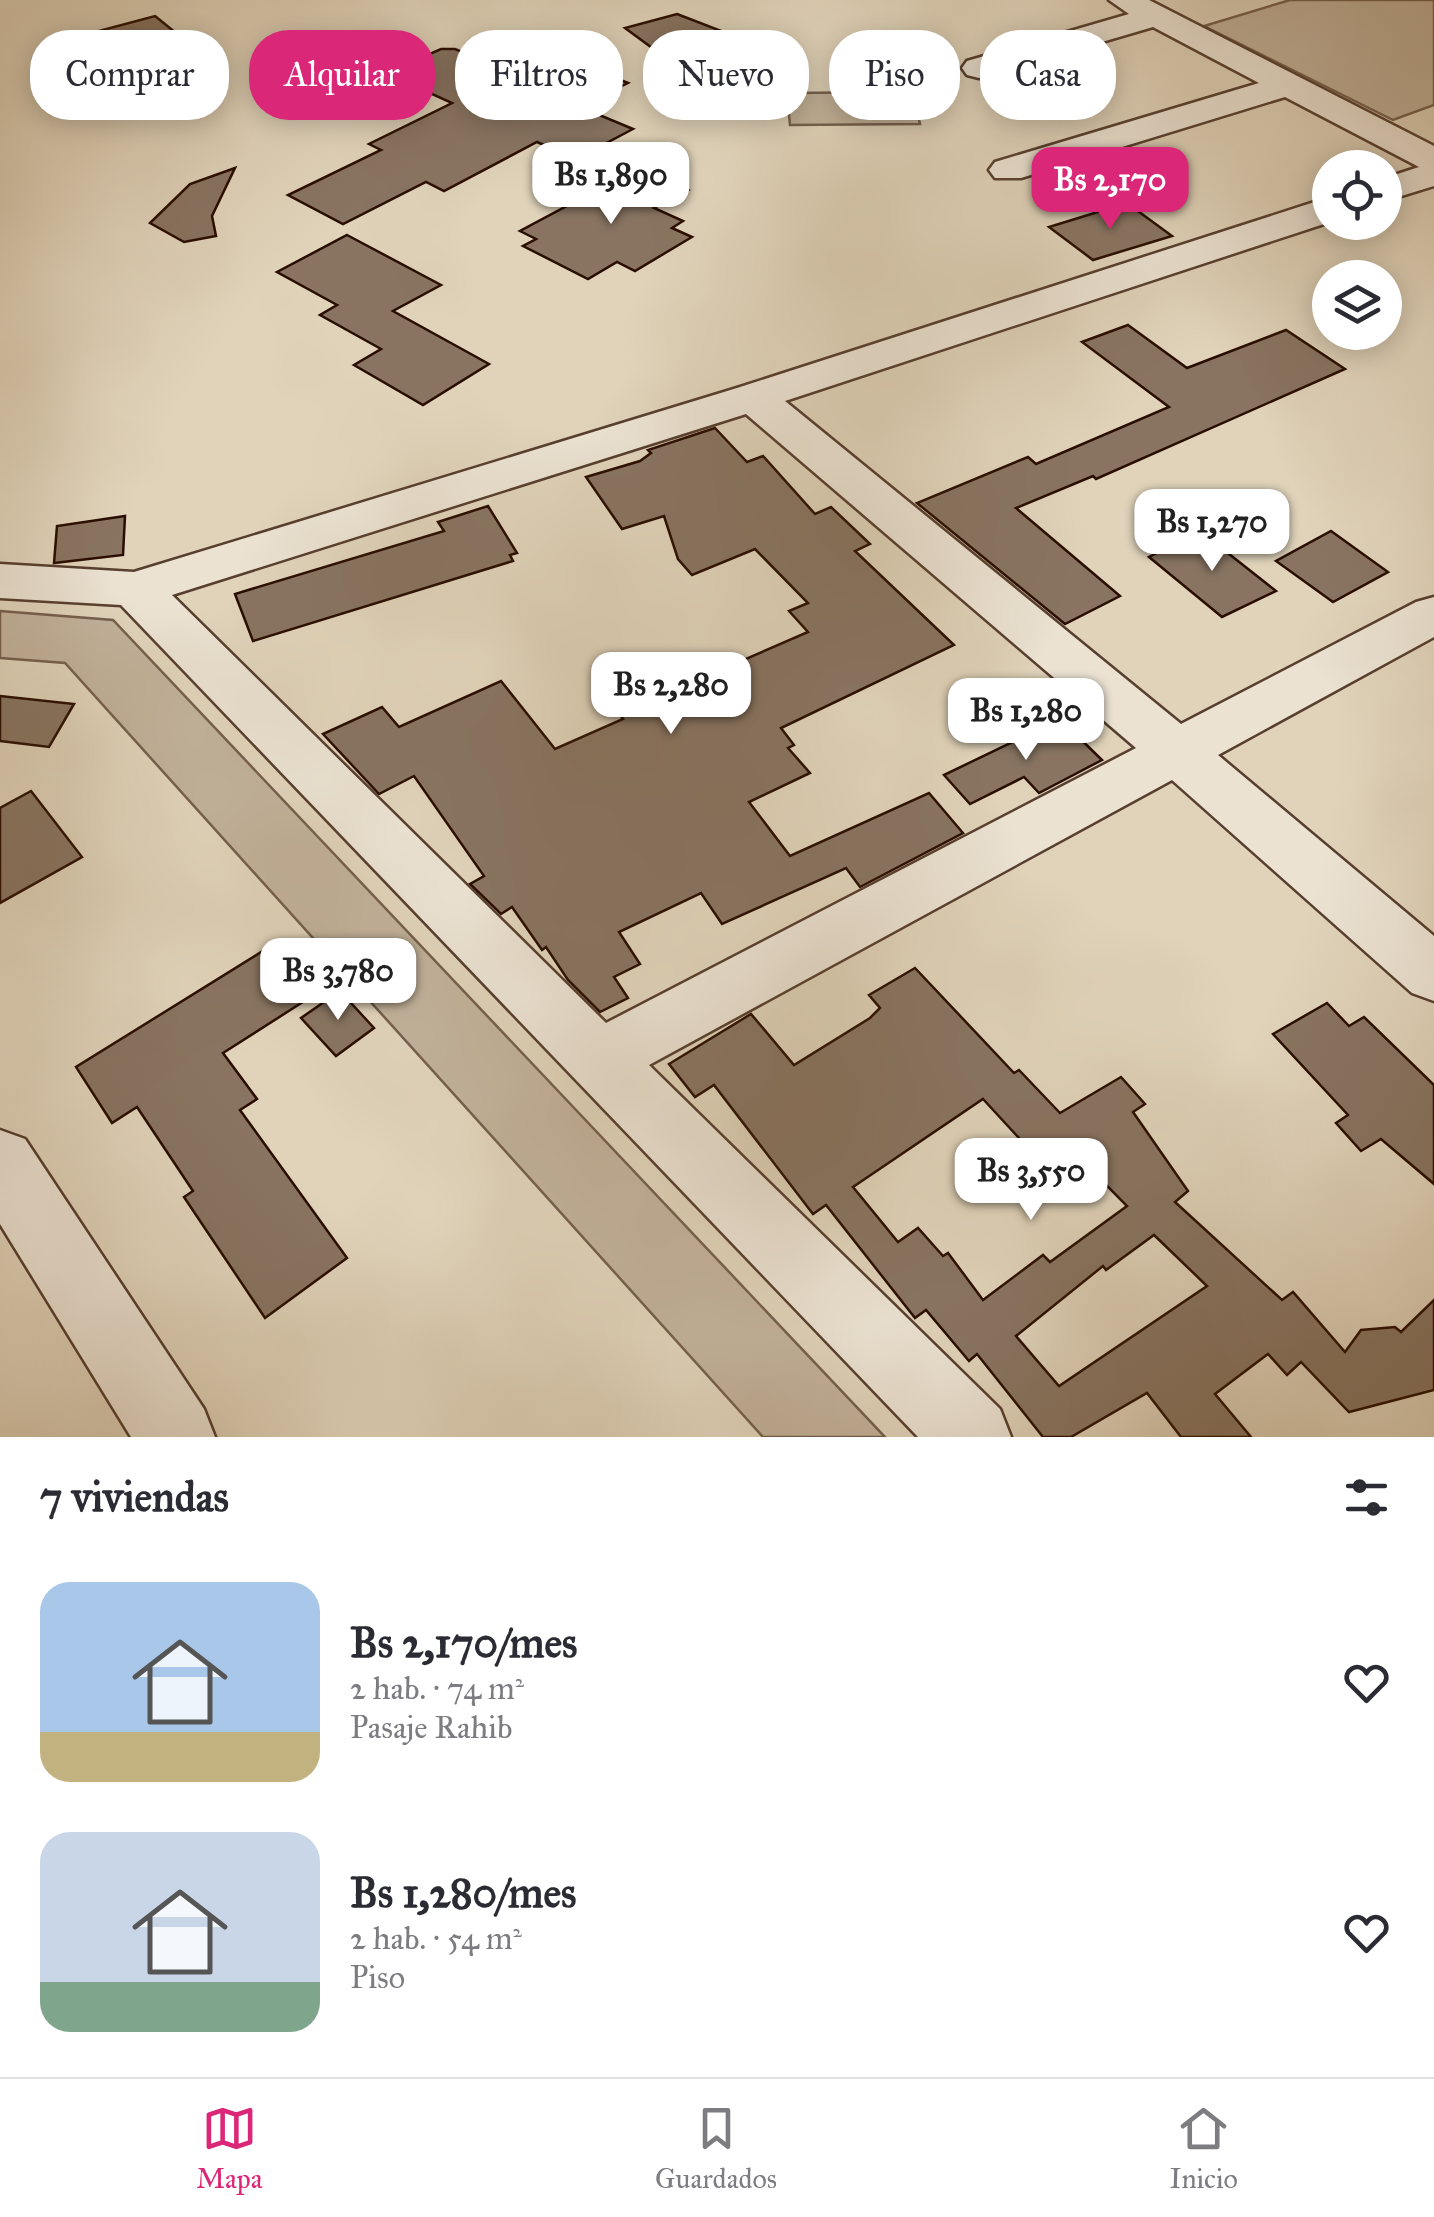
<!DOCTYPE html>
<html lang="es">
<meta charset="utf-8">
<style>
:root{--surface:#fff;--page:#f2f2f3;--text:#2b2b33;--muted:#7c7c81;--line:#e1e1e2;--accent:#db2777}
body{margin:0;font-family:"IM FELL Great Primer",serif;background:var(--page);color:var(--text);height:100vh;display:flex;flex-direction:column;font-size:38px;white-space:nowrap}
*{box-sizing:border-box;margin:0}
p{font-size:32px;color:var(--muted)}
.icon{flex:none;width:55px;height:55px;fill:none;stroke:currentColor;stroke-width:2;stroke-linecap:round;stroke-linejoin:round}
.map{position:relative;height:1437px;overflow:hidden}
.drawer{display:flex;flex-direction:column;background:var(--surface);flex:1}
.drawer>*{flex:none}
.hud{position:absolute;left:30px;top:30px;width:1375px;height:90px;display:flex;gap:20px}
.buttons{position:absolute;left:1312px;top:150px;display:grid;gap:20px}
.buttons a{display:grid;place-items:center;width:90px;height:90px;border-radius:50%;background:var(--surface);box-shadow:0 5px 25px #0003;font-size:50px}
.price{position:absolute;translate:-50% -85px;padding:0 22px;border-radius:20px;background:#fff;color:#222;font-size:32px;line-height:65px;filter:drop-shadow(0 2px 5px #0008)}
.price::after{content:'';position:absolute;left:50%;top:60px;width:30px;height:22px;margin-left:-15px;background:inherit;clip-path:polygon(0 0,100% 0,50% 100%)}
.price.current{background:var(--accent);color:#fff}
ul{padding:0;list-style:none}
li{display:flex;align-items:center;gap:30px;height:250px;padding:0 40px}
li span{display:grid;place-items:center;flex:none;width:280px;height:200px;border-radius:30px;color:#555}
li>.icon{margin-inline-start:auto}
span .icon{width:120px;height:120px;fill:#fffc;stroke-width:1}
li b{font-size:42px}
h2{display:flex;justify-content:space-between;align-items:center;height:120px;padding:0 40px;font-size:42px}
.tag{padding:0 35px;border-radius:40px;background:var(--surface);box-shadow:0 5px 25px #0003;font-size:35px;line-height:90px}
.tag.current{background:var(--accent);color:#fff}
.dock{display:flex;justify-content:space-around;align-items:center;height:140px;border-top:2px solid var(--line);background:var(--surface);font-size:28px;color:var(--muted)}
.dock a{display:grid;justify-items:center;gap:5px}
.dock .current{color:var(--accent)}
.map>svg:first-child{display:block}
.green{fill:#c1b19a;stroke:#755f4d;stroke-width:2.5}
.building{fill:#887461;stroke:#290d00;stroke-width:2.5;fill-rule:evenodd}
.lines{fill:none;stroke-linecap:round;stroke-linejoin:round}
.minor-casing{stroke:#573e2e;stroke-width:5}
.minor{fill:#ebe2d2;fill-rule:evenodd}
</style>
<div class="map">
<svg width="1434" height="1437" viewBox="0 0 1434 1437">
<rect width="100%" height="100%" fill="#e0d3ba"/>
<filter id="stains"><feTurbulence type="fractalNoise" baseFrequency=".002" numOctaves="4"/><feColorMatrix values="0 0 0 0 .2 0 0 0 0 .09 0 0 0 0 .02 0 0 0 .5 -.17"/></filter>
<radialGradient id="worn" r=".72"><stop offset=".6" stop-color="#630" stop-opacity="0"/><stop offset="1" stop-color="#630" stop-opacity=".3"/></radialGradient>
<g class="green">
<polygon points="1290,0 1434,0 1434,105 1393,120 1204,26"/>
<polygon points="913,92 920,124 790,125 787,93"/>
<polygon points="0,611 113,620 885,1437 763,1437 65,663 0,658"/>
</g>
<g class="building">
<polygon points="677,14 742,39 670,61 625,28"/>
<polygon points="155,16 187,42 122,61 91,33"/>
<polygon points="441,49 455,49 499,67 535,51 548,51 628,83 580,107 633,129 576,159 537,142 444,191 426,182 343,224 288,195 381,150 369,144 452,103 386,73"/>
<polygon points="235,168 212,216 216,236 184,242 150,223 190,184"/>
<polygon points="638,168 688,190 654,208 683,221 672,228 692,237 635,271 617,262 588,279 523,246 536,239 520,231"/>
<polygon points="1127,203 1172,236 1093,260 1049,227"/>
<polygon points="347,235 441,285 393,311 489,364 423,405 354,365 381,349 320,315 337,305 277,272"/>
<polygon points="1128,325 1187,368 1286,330 1345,369 1096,479 1093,476 1016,508 1120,596 1065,624 917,503 1028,457 1036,464 1169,407 1082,342"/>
<polygon points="715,428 747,462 763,456 815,514 831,507 870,544 855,551 954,645 781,728 794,745 788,748 810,773 749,802 790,856 929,793 963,833 860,887 846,868 722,924 701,893 619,932 640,964 614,977 628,998 600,1012 568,980 546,947 542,950 512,907 501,914 470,884 484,876 414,776 379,794 323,734 382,707 399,727 501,681 555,749 623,719 603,692 662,667 679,688 808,632 789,611 808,603 755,549 692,575 678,559 664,516 622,529 586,477 640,461 651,453 648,450"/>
<polygon points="488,506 517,553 510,555 513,561 253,641 235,594 444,531 438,522"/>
<polygon points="125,516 123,555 54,563 57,526"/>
<polygon points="1200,531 1276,591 1222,617 1149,557"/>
<polygon points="1331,531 1388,572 1333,602 1276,561"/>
<polygon points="0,696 74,704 49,747 0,741"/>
<polygon points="1060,719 1102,760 1039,793 1024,777 970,804 944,775"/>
<polygon points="31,791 82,857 0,903 0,808"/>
<polygon points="266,949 306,1000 223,1053 257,1099 240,1110 347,1258 265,1318 184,1197 193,1191 137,1107 112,1123 76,1067"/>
<path d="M915 968 1014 1073 1019 1070 1060 1113 1121 1077 1145 1104 1133 1112 1188 1191 1175 1202 1282 1300 1293 1292 1345 1352 1361 1330 1395 1327 1401 1332 1434 1300V1390L1349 1412 1301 1362 1287 1375 1268 1354 1215 1394 1251 1437H1181L1147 1393 1071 1437H1043L977 1354 969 1361 926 1310 915 1318 826 1205 813 1214 714 1085 695 1097 669 1064 751 1014 794 1065 870 1018 880 1008 869 995ZM983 1099 1041 1162 1066 1144 1127 1206 1050 1262 1043 1255 983 1300 948 1253 943 1256 918 1228 898 1242 853 1187ZM1154 1235 1207 1286 1059 1386 1016 1336 1103 1266 1106 1270Z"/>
<polygon points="340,991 374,1028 336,1056 301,1018"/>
<polygon points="1327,1003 1349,1026 1364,1017 1434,1085 1434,1184 1381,1139 1361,1151 1336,1123 1348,1115 1273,1034"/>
</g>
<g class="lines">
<defs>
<g id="minor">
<polygon points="1109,0 1149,0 1434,146 1434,186 1385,201 1385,178 1419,167 1285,97 1021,178 995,178 989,170 995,162 1259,83 1153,27 979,78 967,75 962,68 967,61 1129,14"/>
<path d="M1330 197V222L785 401 1181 724 1416 602 1434 597V637L1218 755 1434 936V1001L1412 993 1172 780 649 1065 1000 1409 1011 1437H918L121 605 0 598V564L134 572 737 388ZM746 414 1136 748 606 1023 172 595Z"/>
<polygon points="0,1130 25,1139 204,1409 215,1437 131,1437 0,1224"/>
</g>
</defs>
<use href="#minor" class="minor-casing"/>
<use href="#minor" class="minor"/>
</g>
<rect width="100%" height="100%" filter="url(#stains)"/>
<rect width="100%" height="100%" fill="url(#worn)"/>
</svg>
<div class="buttons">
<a><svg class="icon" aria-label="locate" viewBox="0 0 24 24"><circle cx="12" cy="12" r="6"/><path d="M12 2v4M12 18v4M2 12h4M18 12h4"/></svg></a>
<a><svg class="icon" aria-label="layers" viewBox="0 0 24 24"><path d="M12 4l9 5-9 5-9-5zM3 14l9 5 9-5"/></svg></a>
</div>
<b class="price" style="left:611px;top:227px">Bs 1,890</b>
<b class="price current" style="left:1110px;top:232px">Bs 2,170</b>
<b class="price" style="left:1212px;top:574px">Bs 1,270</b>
<b class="price" style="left:671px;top:737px">Bs 2,280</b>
<b class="price" style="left:1026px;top:763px">Bs 1,280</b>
<b class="price" style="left:338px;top:1023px">Bs 3,780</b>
<b class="price" style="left:1031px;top:1223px">Bs 3,550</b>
<div class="hud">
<a class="tag">Comprar</a>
<a class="tag current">Alquilar</a>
<a class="tag">Filtros</a>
<a class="tag">Nuevo</a>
<a class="tag">Piso</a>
<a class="tag">Casa</a>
</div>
</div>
<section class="drawer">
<h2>7 viviendas<svg class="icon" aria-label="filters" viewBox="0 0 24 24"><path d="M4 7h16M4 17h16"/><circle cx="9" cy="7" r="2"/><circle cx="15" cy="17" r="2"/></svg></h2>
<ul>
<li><span style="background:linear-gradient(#a9c7e8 75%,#c2b280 0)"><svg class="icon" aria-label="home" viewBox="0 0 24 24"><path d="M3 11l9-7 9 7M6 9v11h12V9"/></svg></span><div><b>Bs 2,170/mes</b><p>2 hab. · 74 m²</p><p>Pasaje Rahib</p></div><svg class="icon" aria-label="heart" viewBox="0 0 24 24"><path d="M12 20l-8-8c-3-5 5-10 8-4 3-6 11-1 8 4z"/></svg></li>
<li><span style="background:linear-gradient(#c9d6e8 75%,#7fa58c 0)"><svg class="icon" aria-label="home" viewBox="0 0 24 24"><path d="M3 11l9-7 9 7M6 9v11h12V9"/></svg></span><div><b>Bs 1,280/mes</b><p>2 hab. · 54 m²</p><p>Piso</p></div><svg class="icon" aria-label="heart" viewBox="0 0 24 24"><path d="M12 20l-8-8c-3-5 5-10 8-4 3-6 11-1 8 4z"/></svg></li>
</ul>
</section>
<nav class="dock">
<a class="current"><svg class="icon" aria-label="map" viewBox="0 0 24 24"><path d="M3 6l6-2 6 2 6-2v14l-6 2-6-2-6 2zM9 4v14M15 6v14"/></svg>Mapa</a>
<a><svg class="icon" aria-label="saved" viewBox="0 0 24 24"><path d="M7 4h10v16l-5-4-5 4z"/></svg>Guardados</a>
<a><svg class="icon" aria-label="home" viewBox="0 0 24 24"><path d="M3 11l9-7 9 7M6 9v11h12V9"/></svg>Inicio</a>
</nav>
